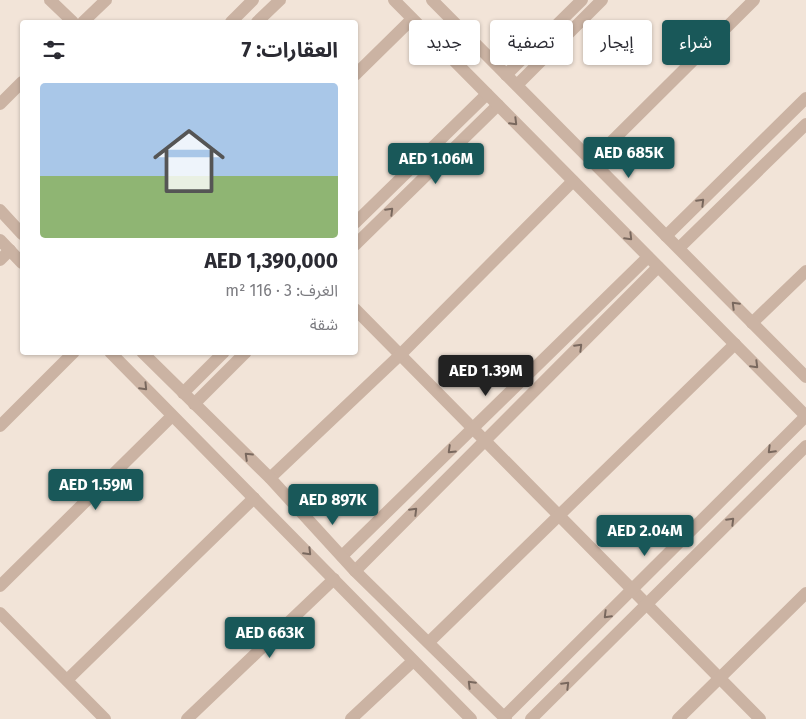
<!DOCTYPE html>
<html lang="ar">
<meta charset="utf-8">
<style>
:root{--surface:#fff;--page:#f2f2f3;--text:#2b2b33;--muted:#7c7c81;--accent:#195859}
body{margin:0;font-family:"Fira Sans","Noto Sans Arabic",sans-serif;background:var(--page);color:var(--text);direction:rtl;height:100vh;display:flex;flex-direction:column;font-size:19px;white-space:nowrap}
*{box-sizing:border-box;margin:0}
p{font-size:16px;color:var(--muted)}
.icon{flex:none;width:28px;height:28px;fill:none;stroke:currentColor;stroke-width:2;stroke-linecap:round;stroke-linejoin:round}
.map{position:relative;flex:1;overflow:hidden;direction:ltr}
.sheet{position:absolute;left:20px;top:20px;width:338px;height:335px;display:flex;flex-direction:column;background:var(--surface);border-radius:5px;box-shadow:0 1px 4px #0004;direction:rtl}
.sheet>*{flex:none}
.guide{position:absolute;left:372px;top:20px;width:358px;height:45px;direction:rtl;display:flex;gap:10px}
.price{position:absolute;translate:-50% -42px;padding:0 11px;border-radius:5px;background:var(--accent);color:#fff;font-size:16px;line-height:32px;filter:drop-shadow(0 1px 2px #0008)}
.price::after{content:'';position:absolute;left:50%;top:30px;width:15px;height:11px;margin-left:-8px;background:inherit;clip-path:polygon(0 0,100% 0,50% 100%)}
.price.selected{background:#222;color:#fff}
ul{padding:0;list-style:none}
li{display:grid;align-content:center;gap:10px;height:265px;padding:0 20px}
li span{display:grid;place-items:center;height:155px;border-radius:5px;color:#555}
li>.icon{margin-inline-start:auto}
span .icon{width:90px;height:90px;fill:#fffc;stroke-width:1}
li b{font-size:21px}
h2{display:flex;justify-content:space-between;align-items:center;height:60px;padding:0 20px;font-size:21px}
.tag{padding:0 18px;border-radius:5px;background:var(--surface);box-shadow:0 1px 4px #0004;font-size:18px;line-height:45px}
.tag.selected{background:var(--accent);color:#fff}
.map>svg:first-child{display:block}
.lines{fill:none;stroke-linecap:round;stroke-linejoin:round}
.minor{stroke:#cbb3a3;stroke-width:12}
.tertiary{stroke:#cbb3a3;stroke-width:12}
.oneway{stroke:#79685e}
</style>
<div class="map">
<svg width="806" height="719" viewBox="0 0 806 719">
<rect width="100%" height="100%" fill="#f2e4d8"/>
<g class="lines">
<g class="minor">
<polyline points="50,0 73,22"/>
<polyline points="83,22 106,0"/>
<polyline points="231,22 253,0"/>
<polyline points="257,22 280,0"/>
<polyline points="355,75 412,19"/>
<polyline points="506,75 582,0"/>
<polyline points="517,85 602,0"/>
<polyline points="0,104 22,82"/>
<polyline points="592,161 754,0"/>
<polyline points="355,223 487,94"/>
<polyline points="666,236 806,98"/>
<polyline points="355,245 498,105"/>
<polyline points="679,248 806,124"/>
<polyline points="0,260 10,250"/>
<polyline points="355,309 760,719"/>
<polyline points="752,323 806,271"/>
<polyline points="183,393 224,352"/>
<polyline points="194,404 246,352"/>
<polyline points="0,426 74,352"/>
<polyline points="270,478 400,355 573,181"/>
<polyline points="342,556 648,257"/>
<polyline points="355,571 658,267"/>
<polyline points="0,586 172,416"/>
<polyline points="0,613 105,719"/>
<polyline points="429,642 735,344"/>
<polyline points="67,680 254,498"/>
<polyline points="504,717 806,416"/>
<polyline points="187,719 334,579"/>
<polyline points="351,719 413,661"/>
<polyline points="531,719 806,446"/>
<polyline points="678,719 806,593"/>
</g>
<g class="tertiary">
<polyline points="394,0 806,416"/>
<polyline points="432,0 806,377"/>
<polyline points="0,210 22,234"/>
<polyline points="0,240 22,263"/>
<polyline points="110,352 471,719"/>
<polyline points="142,352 270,478 355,571 506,719"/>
</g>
</g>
<defs><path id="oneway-chevron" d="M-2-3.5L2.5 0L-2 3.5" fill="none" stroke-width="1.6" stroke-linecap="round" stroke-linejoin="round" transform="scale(1.25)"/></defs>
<g class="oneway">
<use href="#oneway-chevron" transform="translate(514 122) rotate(45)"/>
<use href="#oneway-chevron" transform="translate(701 202) rotate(-45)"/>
<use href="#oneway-chevron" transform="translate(390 211) rotate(-45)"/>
<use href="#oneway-chevron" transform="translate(629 237) rotate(45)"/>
<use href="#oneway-chevron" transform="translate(735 305) rotate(-135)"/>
<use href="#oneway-chevron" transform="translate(579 347) rotate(-45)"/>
<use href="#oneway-chevron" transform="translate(755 365) rotate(45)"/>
<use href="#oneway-chevron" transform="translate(144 387) rotate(46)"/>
<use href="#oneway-chevron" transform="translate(451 450) rotate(136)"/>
<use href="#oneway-chevron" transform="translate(771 450) rotate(135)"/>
<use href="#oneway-chevron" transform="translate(248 456) rotate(-136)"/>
<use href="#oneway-chevron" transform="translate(414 511) rotate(-45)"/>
<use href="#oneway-chevron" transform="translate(731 521) rotate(-45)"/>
<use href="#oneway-chevron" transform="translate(308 552) rotate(45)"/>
<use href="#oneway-chevron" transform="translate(607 615) rotate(135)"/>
<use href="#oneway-chevron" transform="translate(471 684) rotate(-135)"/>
<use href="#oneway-chevron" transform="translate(566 685) rotate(-45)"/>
</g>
</svg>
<b class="price" style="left:629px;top:179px">AED 685K</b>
<b class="price" style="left:436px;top:185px">AED 1.06M</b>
<b class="price selected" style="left:486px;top:397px">AED 1.39M</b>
<b class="price" style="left:96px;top:511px">AED 1.59M</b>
<b class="price" style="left:333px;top:526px">AED 897K</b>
<b class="price" style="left:645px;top:557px">AED 2.04M</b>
<b class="price" style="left:270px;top:659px">AED 663K</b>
<div class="guide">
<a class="tag selected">شراء</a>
<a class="tag">إيجار</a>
<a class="tag">تصفية</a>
<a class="tag">جديد</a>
</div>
<section class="sheet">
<h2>العقارات: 7<svg class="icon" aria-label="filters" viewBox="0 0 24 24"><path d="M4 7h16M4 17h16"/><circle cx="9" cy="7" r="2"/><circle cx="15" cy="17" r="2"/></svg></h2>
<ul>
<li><span style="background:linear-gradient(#a9c7e8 60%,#8fb573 0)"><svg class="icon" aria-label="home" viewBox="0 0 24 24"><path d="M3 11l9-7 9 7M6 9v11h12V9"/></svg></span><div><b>AED 1,390,000</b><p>الغرف: 3 · 116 m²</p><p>شقة</p></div></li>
</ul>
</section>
</div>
